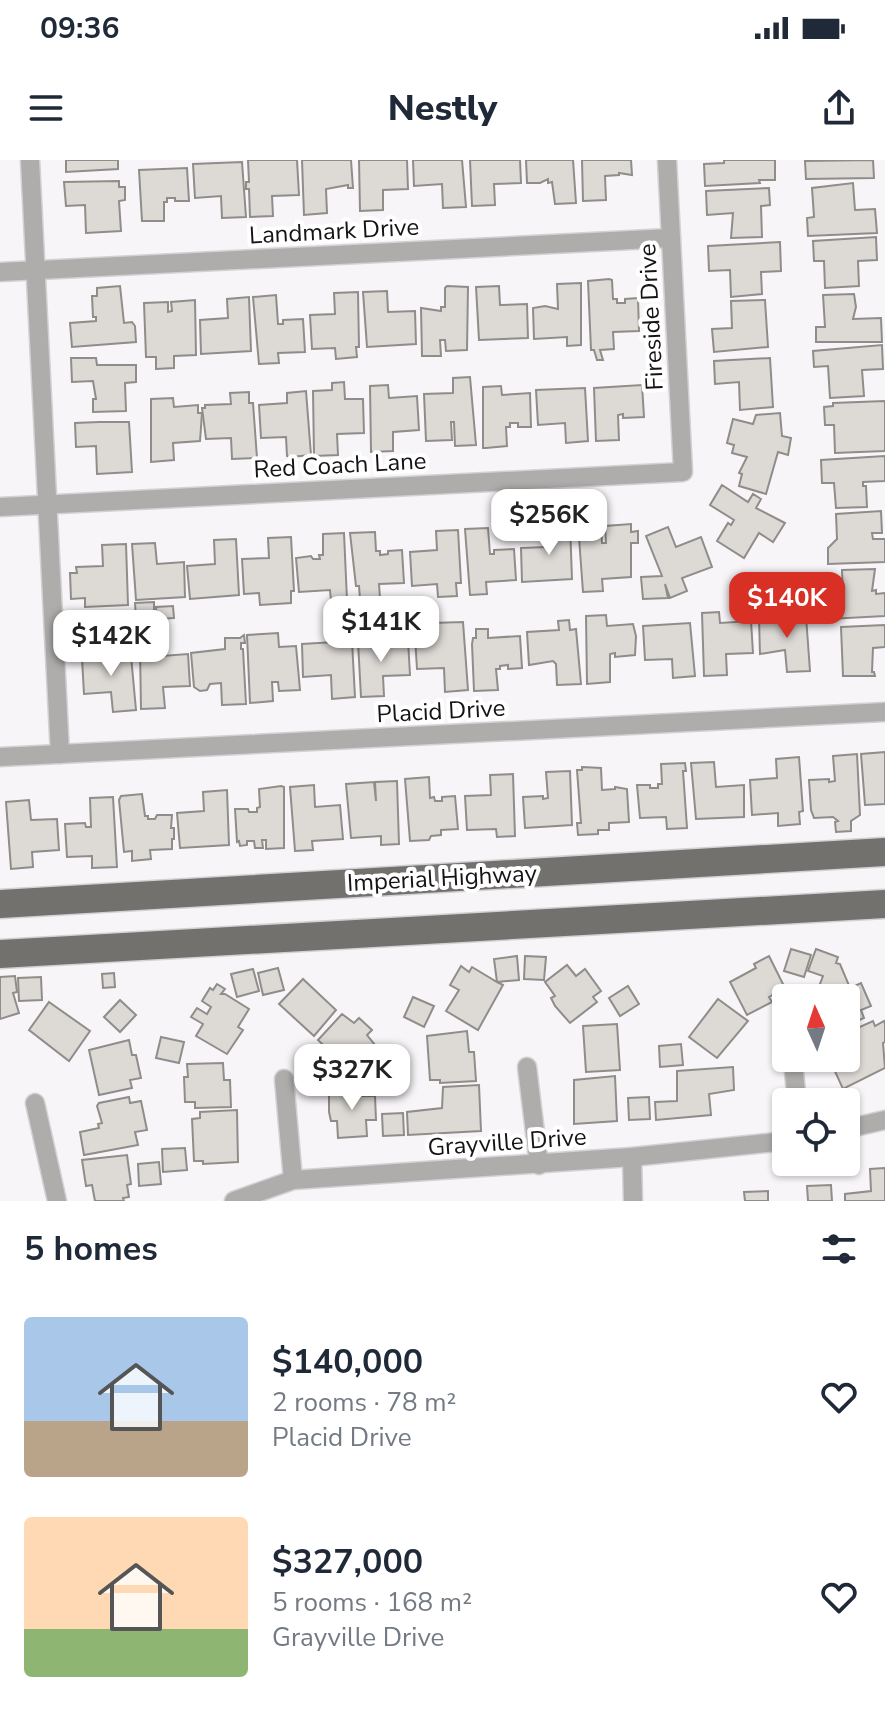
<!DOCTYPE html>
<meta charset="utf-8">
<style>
:root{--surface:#fff;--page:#f6f6f7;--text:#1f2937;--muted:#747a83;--accent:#d93025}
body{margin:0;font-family:"Nunito Sans",sans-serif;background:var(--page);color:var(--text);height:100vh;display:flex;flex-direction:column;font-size:30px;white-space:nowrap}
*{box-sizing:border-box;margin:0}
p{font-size:26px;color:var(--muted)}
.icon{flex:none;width:44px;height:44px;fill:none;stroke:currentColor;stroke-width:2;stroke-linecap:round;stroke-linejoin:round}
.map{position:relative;height:1041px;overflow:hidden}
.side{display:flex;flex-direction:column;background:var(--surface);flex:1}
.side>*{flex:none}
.needle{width:52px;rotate:357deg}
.buttons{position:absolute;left:772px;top:824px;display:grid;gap:16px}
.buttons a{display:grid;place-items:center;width:88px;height:88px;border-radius:8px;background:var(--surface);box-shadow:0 2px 6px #0004;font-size:40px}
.price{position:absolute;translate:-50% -68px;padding:0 18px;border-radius:16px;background:#fff;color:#222;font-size:26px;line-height:52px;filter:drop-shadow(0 2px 4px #0008)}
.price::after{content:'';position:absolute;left:50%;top:48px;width:24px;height:18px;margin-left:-12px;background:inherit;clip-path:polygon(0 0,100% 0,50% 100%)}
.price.on{background:var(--accent);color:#fff}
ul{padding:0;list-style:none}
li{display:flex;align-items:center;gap:24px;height:200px;padding:0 24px}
li span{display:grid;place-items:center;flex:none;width:224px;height:160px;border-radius:8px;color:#555}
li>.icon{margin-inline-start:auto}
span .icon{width:96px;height:96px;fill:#fffc;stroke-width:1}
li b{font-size:34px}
h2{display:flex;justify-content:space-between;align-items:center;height:96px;padding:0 24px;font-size:34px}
.status{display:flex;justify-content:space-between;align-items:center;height:56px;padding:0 40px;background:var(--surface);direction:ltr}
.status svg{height:22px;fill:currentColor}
header{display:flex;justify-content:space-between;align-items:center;height:104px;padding:0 24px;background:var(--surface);font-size:36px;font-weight:800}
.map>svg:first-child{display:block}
.building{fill:#dddad6;stroke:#8f8d89;stroke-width:2}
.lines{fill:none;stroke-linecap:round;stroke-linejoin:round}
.minor-casing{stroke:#d4d1d5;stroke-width:21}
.primary-casing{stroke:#d4d1d5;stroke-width:31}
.minor{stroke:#afadac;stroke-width:18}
.primary{stroke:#73716e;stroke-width:28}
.labels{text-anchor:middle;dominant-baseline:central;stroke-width:8;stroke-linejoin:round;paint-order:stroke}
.street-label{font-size:24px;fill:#141315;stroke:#fff}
</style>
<div class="status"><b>09:36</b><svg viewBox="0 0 49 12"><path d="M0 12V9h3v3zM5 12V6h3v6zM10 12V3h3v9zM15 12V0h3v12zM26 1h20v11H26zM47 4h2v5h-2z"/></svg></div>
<header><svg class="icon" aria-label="menu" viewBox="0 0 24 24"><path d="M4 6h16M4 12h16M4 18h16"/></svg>Nestly<svg class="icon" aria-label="share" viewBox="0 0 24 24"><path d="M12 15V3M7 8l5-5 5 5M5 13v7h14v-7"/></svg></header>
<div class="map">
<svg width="885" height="1041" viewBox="0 0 885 1041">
<rect width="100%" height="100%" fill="#f8f5f9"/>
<g class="building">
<polygon points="66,0 118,0 118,9 66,12"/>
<polygon points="248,0 297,0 299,35 272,36 273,56 250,57 249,29 246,29 246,22 249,22"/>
<polygon points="302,0 351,0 353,28 348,28 348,25 326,29 327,53 304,55"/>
<polygon points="359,0 407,0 408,29 383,30 383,50 360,51"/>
<polygon points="413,0 462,0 466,47 443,48 442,24 414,26"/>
<polygon points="470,0 520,0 521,23 494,24 495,45 472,46"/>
<polygon points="526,0 573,0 576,43 555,44 552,22 548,23 548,19 540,23 527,23"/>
<polygon points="582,0 631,0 632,15 619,13 619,15 605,16 606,40 583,41"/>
<polygon points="724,0 775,0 775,20 759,20 760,23 705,26 704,4 724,3"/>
<polygon points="873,0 874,18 806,19 805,1"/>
<polygon points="242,2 246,57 222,58 221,36 195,38 193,4"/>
<polygon points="187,8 189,41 175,41 175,38 167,38 167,42 164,42 164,61 142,61 139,10"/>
<polygon points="119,21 119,27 125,27 125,40 119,41 121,71 86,73 85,45 66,46 64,22"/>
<polygon points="853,23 855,50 875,49 877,73 808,76 807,58 814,57 812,28"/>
<polygon points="769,28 770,45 761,46 762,77 731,78 733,53 707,55 706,31"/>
<polygon points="876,77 877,100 858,101 859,126 825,128 824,101 814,101 813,81"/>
<polygon points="780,82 781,111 761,112 762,134 731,137 730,110 709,111 708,86"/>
<polygon points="609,119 612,120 613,139 617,139 617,143 625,143 625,139 638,138 639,171 613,172 614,189 600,190 603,200 597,200 594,190 591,190 588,121"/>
<polygon points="581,123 581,185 567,186 567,177 534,179 533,148 545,146 558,149 557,124"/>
<polygon points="120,126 124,163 132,162 135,166 136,182 72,187 70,163 96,161 96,157 93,157 92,136 97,136 97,128"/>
<polygon points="447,126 468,127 467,190 446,191 445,180 440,180 441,196 422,196 421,148 441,151 441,147 445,147 445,128"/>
<polygon points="499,126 500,145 527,144 528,178 479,180 476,127"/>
<polygon points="387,131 388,152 415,151 416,184 367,187 363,132"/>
<polygon points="358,132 359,187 356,187 357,197 336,199 335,188 312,189 310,155 335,154 334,133"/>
<polygon points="854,134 856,147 853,159 881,158 882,182 816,182 816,167 825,167 823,135"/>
<polygon points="276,135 278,164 283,164 283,160 303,159 305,192 278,193 279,203 259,204 253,137"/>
<polygon points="249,137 251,191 201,194 200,160 228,158 227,139"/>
<polygon points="195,140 196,195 174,196 174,208 156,209 156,197 146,197 144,143 168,142 168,152 172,151 171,142"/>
<polygon points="765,140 768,187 714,192 712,169 732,168 731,141"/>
<polygon points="882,185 883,209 862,210 864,236 830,238 828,206 814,207 813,191"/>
<polygon points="71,198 96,198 97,205 136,205 136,222 125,223 126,251 93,252 93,239 96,239 93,221 72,222"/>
<polygon points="770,198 773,247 740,250 739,222 715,224 714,201"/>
<polygon points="470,217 476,285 455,286 454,262 451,262 452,280 426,281 424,234 453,233 453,218"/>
<polygon points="344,222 345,239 363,239 364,273 337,274 338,295 314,296 313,231 332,230 332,223"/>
<polygon points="388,225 389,238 417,236 419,270 393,272 393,291 371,292 370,226"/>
<polygon points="642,225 644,257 623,258 623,254 618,255 619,280 596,281 594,228"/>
<polygon points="501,226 502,235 530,233 531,267 518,267 518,263 510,263 510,267 506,267 507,286 486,288 483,288 483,227"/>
<polygon points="585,228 588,281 566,283 565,263 538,265 536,230"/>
<polygon points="306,231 311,295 290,297 287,296 286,277 261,278 259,245 287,243 287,233"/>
<polygon points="249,232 249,243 253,243 257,298 232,299 231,278 206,279 202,248 205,248 205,245 231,244 230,233"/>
<polygon points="173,238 174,247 198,245 198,253 202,253 200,281 173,283 174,300 151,302 151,239"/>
<polygon points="885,241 885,291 835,293 834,265 825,265 824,247 833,246 833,243"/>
<polygon points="780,253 782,276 791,278 788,295 778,292 766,334 739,326 742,314 739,313 747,297 732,293 734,285 727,283 733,259 753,264 756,255"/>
<polygon points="99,262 129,262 132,312 97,314 96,286 76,287 75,263"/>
<polygon points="885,296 885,321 863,322 863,326 866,326 867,347 836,348 834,323 822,323 821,300"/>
<polygon points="722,325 748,342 753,334 761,339 756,348 785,363 773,382 759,373 744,398 717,381 728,363 731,365 734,360 710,345"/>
<polygon points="881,351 882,373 872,373 873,379 885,379 885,402 828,404 828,388 837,379 836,354"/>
<polygon points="601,363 602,383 606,383 605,366 631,364 631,372 638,371 638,383 631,383 631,417 602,419 603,431 583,432 578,364"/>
<polygon points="570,364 572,419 522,422 521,388 547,387 546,365"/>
<polygon points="668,367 676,387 701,377 712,407 682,418 687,431 670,438 665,424 668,438 643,439 641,417 662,416 646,376"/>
<polygon points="488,368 490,394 494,394 494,390 514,389 516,420 486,422 487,434 470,435 465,369"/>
<polygon points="458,370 461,423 456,423 457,436 438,437 437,424 412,426 410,392 437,390 436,371"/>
<polygon points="375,372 376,391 380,391 380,395 388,394 388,391 402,390 404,423 379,424 380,438 360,439 359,426 356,426 350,373"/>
<polygon points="344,373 347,440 331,441 330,430 299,432 296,398 311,396 313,399 320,399 319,395 323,395 323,374"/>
<polygon points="291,377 294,431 291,431 291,443 260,445 259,433 244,434 242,399 269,398 268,378"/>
<polygon points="236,379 239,435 190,439 187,406 215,404 214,380"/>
<polygon points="155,383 157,404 184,402 185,437 136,440 132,384"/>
<polygon points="126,384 128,445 85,447 85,438 71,439 70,413 77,413 76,407 103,406 102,385"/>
<polygon points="875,409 872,431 876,430 876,434 885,433 885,456 829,459 828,435 843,435 842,410"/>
<polygon points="154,442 154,458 136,458 135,443"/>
<polygon points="173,446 174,458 157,459 156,447"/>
<polygon points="719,452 720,463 751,461 753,493 726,494 727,515 704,516 702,453"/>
<polygon points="606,455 607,466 633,464 636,476 635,495 615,497 615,493 610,494 610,522 587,524 586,456"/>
<polygon points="806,456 810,511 787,512 785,490 760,494 759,458"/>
<polygon points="569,460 570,470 576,469 581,524 557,525 556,504 553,501 529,505 527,472 559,470 558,461"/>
<polygon points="463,462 468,530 445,532 444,508 417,509 415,477 432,476 431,463"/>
<polygon points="690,463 695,516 673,518 672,499 645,500 643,466"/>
<polygon points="885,465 885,487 873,488 872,512 874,512 875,516 843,516 841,467"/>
<polygon points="476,469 488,469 488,478 520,476 522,508 508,509 508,505 500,506 500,509 496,509 498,530 474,531 472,484 473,478 476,478"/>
<polygon points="278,473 279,487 296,486 300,530 279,531 278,522 272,522 273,541 250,543 247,475"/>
<polygon points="244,475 245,483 241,483 241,489 243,489 246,544 222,545 221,523 210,524 207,530 200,531 194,527 191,493 225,489 225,478 240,478"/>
<polygon points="408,480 410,515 383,516 384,536 361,537 358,482"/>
<polygon points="352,481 355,537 332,539 331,515 303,517 302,484"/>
<polygon points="122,485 123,496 131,496 136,550 113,552 111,532 84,534 82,499 106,497 105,486"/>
<polygon points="161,487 162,496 188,494 190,526 163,527 165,548 141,549 140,489"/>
<polygon points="885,592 885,644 865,645 861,594"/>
<polygon points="857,594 860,655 851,661 851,671 836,672 835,662 838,661 833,657 814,658 811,650 809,620 829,619 829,622 835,621 833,596"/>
<polygon points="799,597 803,651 799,652 800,664 778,666 778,653 752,655 750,620 777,618 776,599"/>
<polygon points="714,602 716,627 744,625 744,657 696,659 691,603"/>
<polygon points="685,603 686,611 683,611 687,668 667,669 666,657 640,658 637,625 650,625 650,628 658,628 658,624 662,624 661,604"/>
<polygon points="582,607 601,608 602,630 615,629 615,627 627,629 629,662 609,663 609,670 598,670 598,674 578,675 577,663 581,663 577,610 582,610"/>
<polygon points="570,611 572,665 525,668 523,637 543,636 543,639 548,638 546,612"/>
<polygon points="513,614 515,676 497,677 496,669 467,670 465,636 491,635 490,615"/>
<polygon points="429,617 430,638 434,637 435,641 442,641 442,637 455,636 458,669 441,670 441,675 431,676 429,680 410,681 405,619"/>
<polygon points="397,621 399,684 381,685 381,676 351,678 346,624 374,622 376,641 375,622"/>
<polygon points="314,625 315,647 340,645 343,679 312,681 313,690 295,691 290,627"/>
<polygon points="281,626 284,627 284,688 266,689 266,680 262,680 263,688 255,688 254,681 247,681 247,685 240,686 239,681 237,682 235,649 248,649 249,652 257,652 257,648 260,647 259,629"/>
<polygon points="227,630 229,685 180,688 177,653 204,651 203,632"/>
<polygon points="142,634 145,656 148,656 148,659 155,659 157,655 172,655 171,668 174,668 174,679 172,679 172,689 150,690 151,699 132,701 132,691 124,692 119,640 121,636"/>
<polygon points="113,637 117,707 92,708 92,696 67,697 65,664 85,663 86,667 91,667 90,638"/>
<polygon points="29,640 31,660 57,659 59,690 32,692 33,707 11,709 6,642"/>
<polygon points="791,789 811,795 804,817 784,811"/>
<polygon points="816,789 838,797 836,803 840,804 850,828 861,823 871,846 861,850 864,858 846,866 846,838 823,838 818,829 823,816 808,811"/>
<polygon points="517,796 519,820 497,822 503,825 478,870 446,851 459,830 450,825 461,806 469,812 472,807 497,822 494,799"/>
<polygon points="525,796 546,797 544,820 524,819"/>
<polygon points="769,796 785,828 769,837 772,842 747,855 730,822 756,808 754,804"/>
<polygon points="567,805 576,816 585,809 601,831 593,837 597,842 570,863 555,846 551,838 555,836 545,822"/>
<polygon points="278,808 284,830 263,835 258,813"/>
<polygon points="253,809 259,831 237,837 231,814"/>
<polygon points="114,813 115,827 103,828 102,814"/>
<polygon points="15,816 17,832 13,833 19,853 0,859 0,817"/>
<polygon points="41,817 42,840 19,841 18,818"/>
<polygon points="303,819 336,850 314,876 279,844"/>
<polygon points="217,824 225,829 221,834 225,834 249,849 238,867 243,870 227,894 196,876 203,864 191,857 197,848 207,854 211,847 202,841 210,828 213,830"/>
<polygon points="628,826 639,844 620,856 609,838"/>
<polygon points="413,837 434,846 424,867 404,857"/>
<polygon points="718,839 748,861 717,898 689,877"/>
<polygon points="120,840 136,855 120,872 104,857"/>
<polygon points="49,842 90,871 69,901 29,870"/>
<polygon points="342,854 354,863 359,858 372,870 367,875 375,885 350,911 318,880"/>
<polygon points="873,861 875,866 884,861 885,864 885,882 883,883 885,908 843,929 833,907 849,899 846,894 852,892 846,873"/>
<polygon points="617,864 620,910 586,912 583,866"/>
<polygon points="467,871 469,892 474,892 476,921 440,923 440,920 430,920 427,876"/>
<polygon points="161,877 184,882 179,903 156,898"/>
<polygon points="129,880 132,895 136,895 141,918 130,920 132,928 99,935 89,890"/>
<polygon points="681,884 683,905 660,907 659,886"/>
<polygon points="401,900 403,922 380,924 379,902"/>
<polygon points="223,903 224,920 230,920 231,947 195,948 195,942 185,942 184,917 188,917 187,904"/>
<polygon points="733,907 734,930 709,934 711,955 656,960 655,942 677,941 677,911"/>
<polygon points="615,916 617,961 574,964 574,920"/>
<polygon points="479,925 481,971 408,975 407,952 442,948 443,927"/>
<polygon points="363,929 363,936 375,936 376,960 366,960 367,976 338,978 337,961 331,961 329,952 329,931"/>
<polygon points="129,937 130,943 141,941 147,970 135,972 138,985 84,995 80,972 99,968 98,964 102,963 97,946 99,943"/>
<polygon points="649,937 650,959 629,960 628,938"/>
<polygon points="237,950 238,1002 203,1004 203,1001 194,1001 192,959 200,958 200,952"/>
<polygon points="403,953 404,975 383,976 382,954"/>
<polygon points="185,988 187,1010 163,1012 162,989"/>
<polygon points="127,995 131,1024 127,1025 129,1037 123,1038 124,1041 95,1041 92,1025 86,1026 82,1000"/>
<polygon points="159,1002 161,1024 139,1026 138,1004"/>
<polygon points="885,1008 885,1041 845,1041 845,1034 871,1031 870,1009"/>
<polygon points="831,1025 832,1041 808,1041 807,1026"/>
<polygon points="768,1031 768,1041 745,1041 744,1032"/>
</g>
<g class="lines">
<defs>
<g id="minor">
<polyline points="30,0 60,594"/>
<polyline points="0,112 671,78"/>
<polyline points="0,347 683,312 667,0"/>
<polyline points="0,597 885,552"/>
<polyline points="793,902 797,942"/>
<polyline points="527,907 539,1005"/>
<polyline points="284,919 293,1020"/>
<polyline points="35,943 57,1041"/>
<polyline points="846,969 885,960"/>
<polyline points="632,997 633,1041"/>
<polyline points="234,1041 293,1020 632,997 786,981"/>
</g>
<g id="primary">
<polyline points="0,744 885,692"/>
<polyline points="0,794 885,744"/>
</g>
</defs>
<use href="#minor" class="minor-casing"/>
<use href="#primary" class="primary-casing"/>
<use href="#minor" class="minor"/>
<use href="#primary" class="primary"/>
</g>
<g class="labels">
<g class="street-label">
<text transform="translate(334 71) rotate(-3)">Landmark Drive</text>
<text transform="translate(651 157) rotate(-93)">Fireside Drive</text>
<text transform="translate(340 305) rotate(-3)">Red Coach Lane</text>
<text transform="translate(441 551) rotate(-3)">Placid Drive</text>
<text transform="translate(442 718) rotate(-3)">Imperial Highway</text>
<text transform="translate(507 982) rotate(-4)">Grayville Drive</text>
</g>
</g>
</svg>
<div class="buttons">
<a><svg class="needle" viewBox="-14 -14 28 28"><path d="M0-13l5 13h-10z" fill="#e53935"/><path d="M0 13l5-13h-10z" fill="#747a83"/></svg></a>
<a><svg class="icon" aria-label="locate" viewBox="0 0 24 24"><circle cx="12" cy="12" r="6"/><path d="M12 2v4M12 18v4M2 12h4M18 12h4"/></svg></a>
</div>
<b class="price" style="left:549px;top:397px">$256K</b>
<b class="price on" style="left:787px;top:480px">$140K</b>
<b class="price" style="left:381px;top:504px">$141K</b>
<b class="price" style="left:111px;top:518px">$142K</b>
<b class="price" style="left:352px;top:952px">$327K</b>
</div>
<section class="side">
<h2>5 homes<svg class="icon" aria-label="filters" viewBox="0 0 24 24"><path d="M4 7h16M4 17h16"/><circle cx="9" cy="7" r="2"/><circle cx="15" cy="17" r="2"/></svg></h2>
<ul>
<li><span style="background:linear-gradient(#a9c7e8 65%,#b9a48a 0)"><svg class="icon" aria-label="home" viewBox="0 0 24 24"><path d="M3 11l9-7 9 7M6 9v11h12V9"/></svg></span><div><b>$140,000</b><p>2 rooms · 78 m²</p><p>Placid Drive</p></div><svg class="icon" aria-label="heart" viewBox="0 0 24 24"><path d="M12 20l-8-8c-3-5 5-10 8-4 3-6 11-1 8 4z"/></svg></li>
<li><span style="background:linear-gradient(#ffd9b3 70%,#8fb573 0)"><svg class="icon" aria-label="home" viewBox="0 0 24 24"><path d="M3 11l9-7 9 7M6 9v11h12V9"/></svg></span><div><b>$327,000</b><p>5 rooms · 168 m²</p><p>Grayville Drive</p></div><svg class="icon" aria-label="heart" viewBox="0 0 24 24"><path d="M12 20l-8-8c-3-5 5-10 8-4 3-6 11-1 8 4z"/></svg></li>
</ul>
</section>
